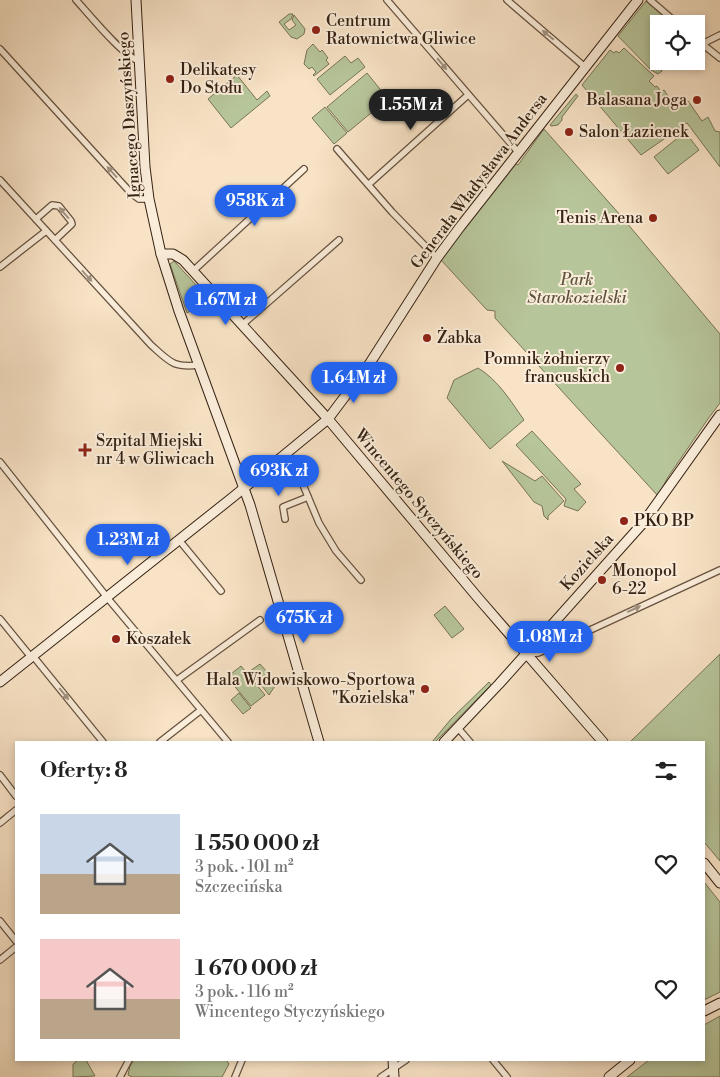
<!DOCTYPE html>
<html lang="pl">
<meta charset="utf-8">
<style>
:root{--surface:#fff;--page:#f2f2f2;--text:#222;--muted:#767676;--accent:#2563eb}
body{margin:0;font-family:"Libre Bodoni",serif;background:var(--page);color:var(--text);height:100vh;display:flex;flex-direction:column;font-size:19px;white-space:nowrap}
*{box-sizing:border-box;margin:0}
p{font-size:16px;color:var(--muted)}
.icon{flex:none;width:28px;height:28px;fill:none;stroke:currentColor;stroke-width:2;stroke-linecap:round;stroke-linejoin:round}
.map{position:relative;flex:1;overflow:hidden}
.sheet{position:absolute;left:15px;top:741px;width:690px;height:320px;display:flex;flex-direction:column;background:var(--surface);border-radius:0px;box-shadow:0 2px 8px #0003}
.sheet>*{flex:none}
.controls{position:absolute;left:650px;top:15px;display:grid;gap:10px}
.controls a{display:grid;place-items:center;width:55px;height:55px;border-radius:0px;background:var(--surface);box-shadow:0 2px 8px #0003;font-size:25px}
.price{position:absolute;translate:-50% -42px;padding:0 11px;border-radius:18px;background:var(--accent);color:#fff;font-size:16px;line-height:32px;filter:drop-shadow(0 1px 2px #0008)}
.price::after{content:'';position:absolute;left:50%;top:30px;width:15px;height:11px;margin-left:-8px;background:inherit;clip-path:polygon(0 0,100% 0,50% 100%)}
.price.on{background:#222;color:#fff}
ul{padding:0;list-style:none}
li{display:flex;align-items:center;gap:15px;height:125px;padding:0 25px}
li span{display:grid;place-items:center;flex:none;width:140px;height:100px;border-radius:0px;color:#555}
li>.icon{margin-inline-start:auto}
span .icon{width:60px;height:60px;fill:#fffc;stroke-width:1}
li b{font-size:21px}
h2{display:flex;justify-content:space-between;align-items:center;height:60px;padding:0 25px;font-size:21px}
.map>svg:first-child{display:block}
.green{fill:#b7c59a;stroke:#777456}
.lines{fill:none;stroke-linecap:round;stroke-linejoin:round}
.street-casing{stroke:#675240;stroke-width:8}
.secondary-casing{stroke:#372213;stroke-width:11}
.street{stroke:#faedda;stroke-width:5.5}
.secondary{stroke:#faedda;stroke-width:9}
.oneway{fill:#a29280}
.poi-dot{fill:#8f2418;stroke:#faedda;stroke-width:2}
.labels{text-anchor:middle;dominant-baseline:central;stroke-width:4;stroke-linejoin:round;paint-order:stroke}
.poi-label{font-size:16px;fill:#372213;stroke:#faedda;text-anchor:start}
.street-label{font-size:16px;fill:#372213;stroke:#faedda}
.park-label{font-size:16px;font-style:italic;fill:#5d533c;stroke:#faedda}
</style>
<div class="map">
<svg width="720" height="1077" viewBox="0 0 720 1077">
<rect width="100%" height="100%" fill="#f8e3c6"/>
<filter id="stains"><feTurbulence type="fractalNoise" baseFrequency=".004" numOctaves="4"/><feColorMatrix values="0 0 0 0 .2 0 0 0 0 .09 0 0 0 0 .02 0 0 0 .5 -.17"/></filter>
<radialGradient id="worn" r=".72"><stop offset=".6" stop-color="#630" stop-opacity="0"/><stop offset="1" stop-color="#630" stop-opacity=".3"/></radialGradient>
<g class="green">
<polygon points="646,1 673,24 659,24 659,61 662,61 658,64 662,71 658,74 651,70 618,36"/>
<polygon points="289,14 293,14 291,19 284,24 289,30 296,25 292,20 294,15 305,29 304,34 297,39 291,37 279,22"/>
<polygon points="313,44 320,52 322,50 328,58 326,60 329,64 314,76 313,75 316,72 312,67 309,69 304,64 307,50"/>
<polygon points="624,48 654,76 649,81 655,87 657,86 661,92 664,90 676,108 688,101 702,121 708,117 715,131 720,132 720,167 687,123 641,155 582,85 610,50 614,53 616,51 619,53"/>
<polygon points="345,56 351,63 358,58 365,67 330,95 317,79"/>
<polygon points="367,73 388,99 348,132 327,107"/>
<polygon points="237,75 257,100 267,91 270,96 231,128 208,99"/>
<polygon points="576,94 578,96 562,117 562,120 558,125 551,126 550,125"/>
<polygon points="325,107 347,133 334,144 312,118"/>
<polygon points="544,129 621,216 720,334 720,403 708,419 668,477 658,496 495,318 495,311 487,310 441,260 514,163 518,165"/>
<polygon points="685,132 699,150 668,174 654,157"/>
<polygon points="174,261 209,299 187,313 170,264"/>
<path d="M478 368C498 380 510 400 524 420L490 449 447 398 454 380Z"/>
<polygon points="532,431 581,484 574,489 586,502 578,511 564,506 566,499 516,445"/>
<polygon points="502,461 535,481 542,476 564,501 548,516 548,520 544,516 542,506 534,502"/>
<polygon points="445,606 464,629 452,638 434,615"/>
<polygon points="720,654 720,861 704,842 704,742 630,742"/>
<polygon points="260,664 277,683 269,695 250,671"/>
<polygon points="241,666 265,695 251,706 227,677"/>
<polygon points="489,682 491,685 435,742 432,742 451,719"/>
<polygon points="239,693 251,708 243,714 231,700"/>
<polygon points="704,882 720,902 720,992 704,1000"/>
<polygon points="720,1016 720,1077 627,1077 649,1060 704,1060 704,1025"/>
<polygon points="76,1060 86,1060 95,1076 73,1077 73,1064 76,1062"/>
<polygon points="134,1060 226,1060 229,1064 222,1077 132,1077 128,1075 130,1066"/>
</g>
<g class="lines">
<defs>
<g id="street">
<path d="M76 0C88 13 125 59 140 61"/>
<polyline points="387,0 518,152"/>
<polyline points="507,0 585,67"/>
<polyline points="650,0 678,24"/>
<polyline points="696,39 720,58"/>
<polyline points="702,44 720,35"/>
<polyline points="0,49 131,193 139,199 149,199"/>
<polyline points="337,149 392,212 437,258"/>
<path d="M0 180 151 345C170 362 173 368 199 365"/>
<polyline points="369,184 468,95"/>
<polyline points="36,219 52,205 59,206 71,221 72,224 55,240"/>
<polyline points="0,267 46,231"/>
<polyline points="193,271 304,169"/>
<polyline points="242,325 339,240"/>
<polyline points="281,458 301,480 319,523 336,551 361,580"/>
<polyline points="0,462 110,601 228,742"/>
<polyline points="285,519 283,507 308,497"/>
<polyline points="179,540 221,591"/>
<polyline points="0,619 31,657"/>
<polyline points="525,654 538,653 560,644 720,570"/>
<polyline points="33,656 103,742"/>
<polyline points="177,680 260,620"/>
<polyline points="458,728 470,742"/>
<polyline points="160,742 201,710"/>
<polyline points="0,775 16,796"/>
<polyline points="0,823 16,810"/>
<polyline points="0,921 16,941"/>
<polyline points="0,960 16,947"/>
<polyline points="493,1060 507,1077"/>
<polyline points="120,1077 129,1060"/>
<polyline points="235,1077 242,1060"/>
<polyline points="381,1077 406,1060"/>
</g>
<g id="secondary">
<polyline points="136,0 145,167 149,199 161,254 179,311 250,505 319,742"/>
<polyline points="161,254 173,254 183,260 328,419 479,599 603,742"/>
<polyline points="0,682 233,497 328,419 370,363 437,258 460,227 638,0"/>
<polyline points="444,742 499,684 643,523 720,415"/>
<polyline points="704,863 720,883"/>
<polyline points="704,1011 720,1003"/>
<polyline points="393,1060 394,1077"/>
<polyline points="609,1077 630,1060"/>
</g>
</defs>
<use href="#street" class="street-casing"/>
<use href="#secondary" class="secondary-casing"/>
<use href="#street" class="street"/>
<use href="#secondary" class="secondary"/>
</g>
<defs><path id="oneway-solid" d="M-6-.8H1V-3.2L6.5 0L1 3.2V.8H-6Z" transform="scale(1.25)"/></defs>
<g class="oneway">
<use href="#oneway-solid" transform="translate(548 35) rotate(-140)"/>
<use href="#oneway-solid" transform="translate(442 64) rotate(50)"/>
<use href="#oneway-solid" transform="translate(112 172) rotate(-132)"/>
<use href="#oneway-solid" transform="translate(64 213) rotate(-131)"/>
<use href="#oneway-solid" transform="translate(87 276) rotate(48)"/>
<use href="#oneway-solid" transform="translate(634 609) rotate(-25)"/>
<use href="#oneway-solid" transform="translate(64 694) rotate(51)"/>
</g>
<g class="poi-dot">
<circle cx="316" cy="30" r="5"/>
<circle cx="170" cy="79" r="5"/>
<circle cx="697" cy="100" r="5"/>
<circle cx="569" cy="132" r="5"/>
<circle cx="653" cy="218" r="5"/>
<circle cx="427" cy="338" r="5"/>
<circle cx="620" cy="368" r="5"/>
<path d="M82.5 442.5h5v5h5v5h-5v5h-5v-5h-5v-5h5z"/>
<circle cx="624" cy="521" r="5"/>
<circle cx="602" cy="580" r="5"/>
<circle cx="116" cy="639" r="5"/>
<circle cx="425" cy="689" r="5"/>
</g>
<g class="labels">
<g class="poi-label">
<text x="326" y="21">Centrum<tspan x="326" dy="18">Ratownictwa Gliwice</tspan></text>
<text x="180" y="70">Delikatesy<tspan x="180" dy="18">Do Stołu</tspan></text>
<text x="687" y="100" text-anchor="end">Balasana Joga</text>
<text x="579" y="132">Salon Łazienek</text>
<text x="643" y="218" text-anchor="end">Tenis Arena</text>
<text x="437" y="338">Żabka</text>
<text x="610" y="359" text-anchor="end">Pomnik żołnierzy<tspan x="610" dy="18">francuskich</tspan></text>
<text x="96" y="441">Szpital Miejski<tspan x="96" dy="18">nr 4 w Gliwicach</tspan></text>
<text x="634" y="521">PKO BP</text>
<text x="612" y="571">Monopol<tspan x="612" dy="18">6-22</tspan></text>
<text x="126" y="639">Koszałek</text>
<text x="415" y="680" text-anchor="end">Hala Widowiskowo-Sportowa<tspan x="415" dy="18">"Kozielska"</tspan></text>
</g>
<g class="street-label">
<text transform="translate(129 115) rotate(-94)">Ignacego Daszyńskiego</text>
<text transform="translate(479 181) rotate(-53)">Generała Władysława Andersa</text>
<text transform="translate(419 504) rotate(50)">Wincentego Styczyńskiego</text>
<text transform="translate(587 562) rotate(-48)">Kozielska</text>
</g>
<g class="park-label">
<text x="577" y="280">Park<tspan x="577" dy="18">Starokozielski</tspan></text>
</g>
</g>
<rect width="100%" height="100%" filter="url(#stains)"/>
<rect width="100%" height="100%" fill="url(#worn)"/>
</svg>
<div class="controls">
<a><svg class="icon" aria-label="locate" viewBox="0 0 24 24"><circle cx="12" cy="12" r="6"/><path d="M12 2v4M12 18v4M2 12h4M18 12h4"/></svg></a>
</div>
<b class="price on" style="left:411px;top:131px">1.55M zł</b>
<b class="price" style="left:255px;top:227px">958K zł</b>
<b class="price" style="left:226px;top:326px">1.67M zł</b>
<b class="price" style="left:354px;top:404px">1.64M zł</b>
<b class="price" style="left:279px;top:497px">693K zł</b>
<b class="price" style="left:128px;top:566px">1.23M zł</b>
<b class="price" style="left:304px;top:644px">675K zł</b>
<b class="price" style="left:550px;top:663px">1.08M zł</b>
<section class="sheet">
<h2>Oferty: 8<svg class="icon" aria-label="filters" viewBox="0 0 24 24"><path d="M4 7h16M4 17h16"/><circle cx="9" cy="7" r="2"/><circle cx="15" cy="17" r="2"/></svg></h2>
<ul>
<li><span style="background:linear-gradient(#c9d6e8 60%,#b9a48a 0)"><svg class="icon" aria-label="home" viewBox="0 0 24 24"><path d="M3 11l9-7 9 7M6 9v11h12V9"/></svg></span><div><b>1 550 000 zł</b><p>3 pok. · 101 m²</p><p>Szczecińska</p></div><svg class="icon" aria-label="heart" viewBox="0 0 24 24"><path d="M12 20l-8-8c-3-5 5-10 8-4 3-6 11-1 8 4z"/></svg></li>
<li><span style="background:linear-gradient(#f6c9c9 60%,#b9a48a 0)"><svg class="icon" aria-label="home" viewBox="0 0 24 24"><path d="M3 11l9-7 9 7M6 9v11h12V9"/></svg></span><div><b>1 670 000 zł</b><p>3 pok. · 116 m²</p><p>Wincentego Styczyńskiego</p></div><svg class="icon" aria-label="heart" viewBox="0 0 24 24"><path d="M12 20l-8-8c-3-5 5-10 8-4 3-6 11-1 8 4z"/></svg></li>
</ul>
</section>
</div>
